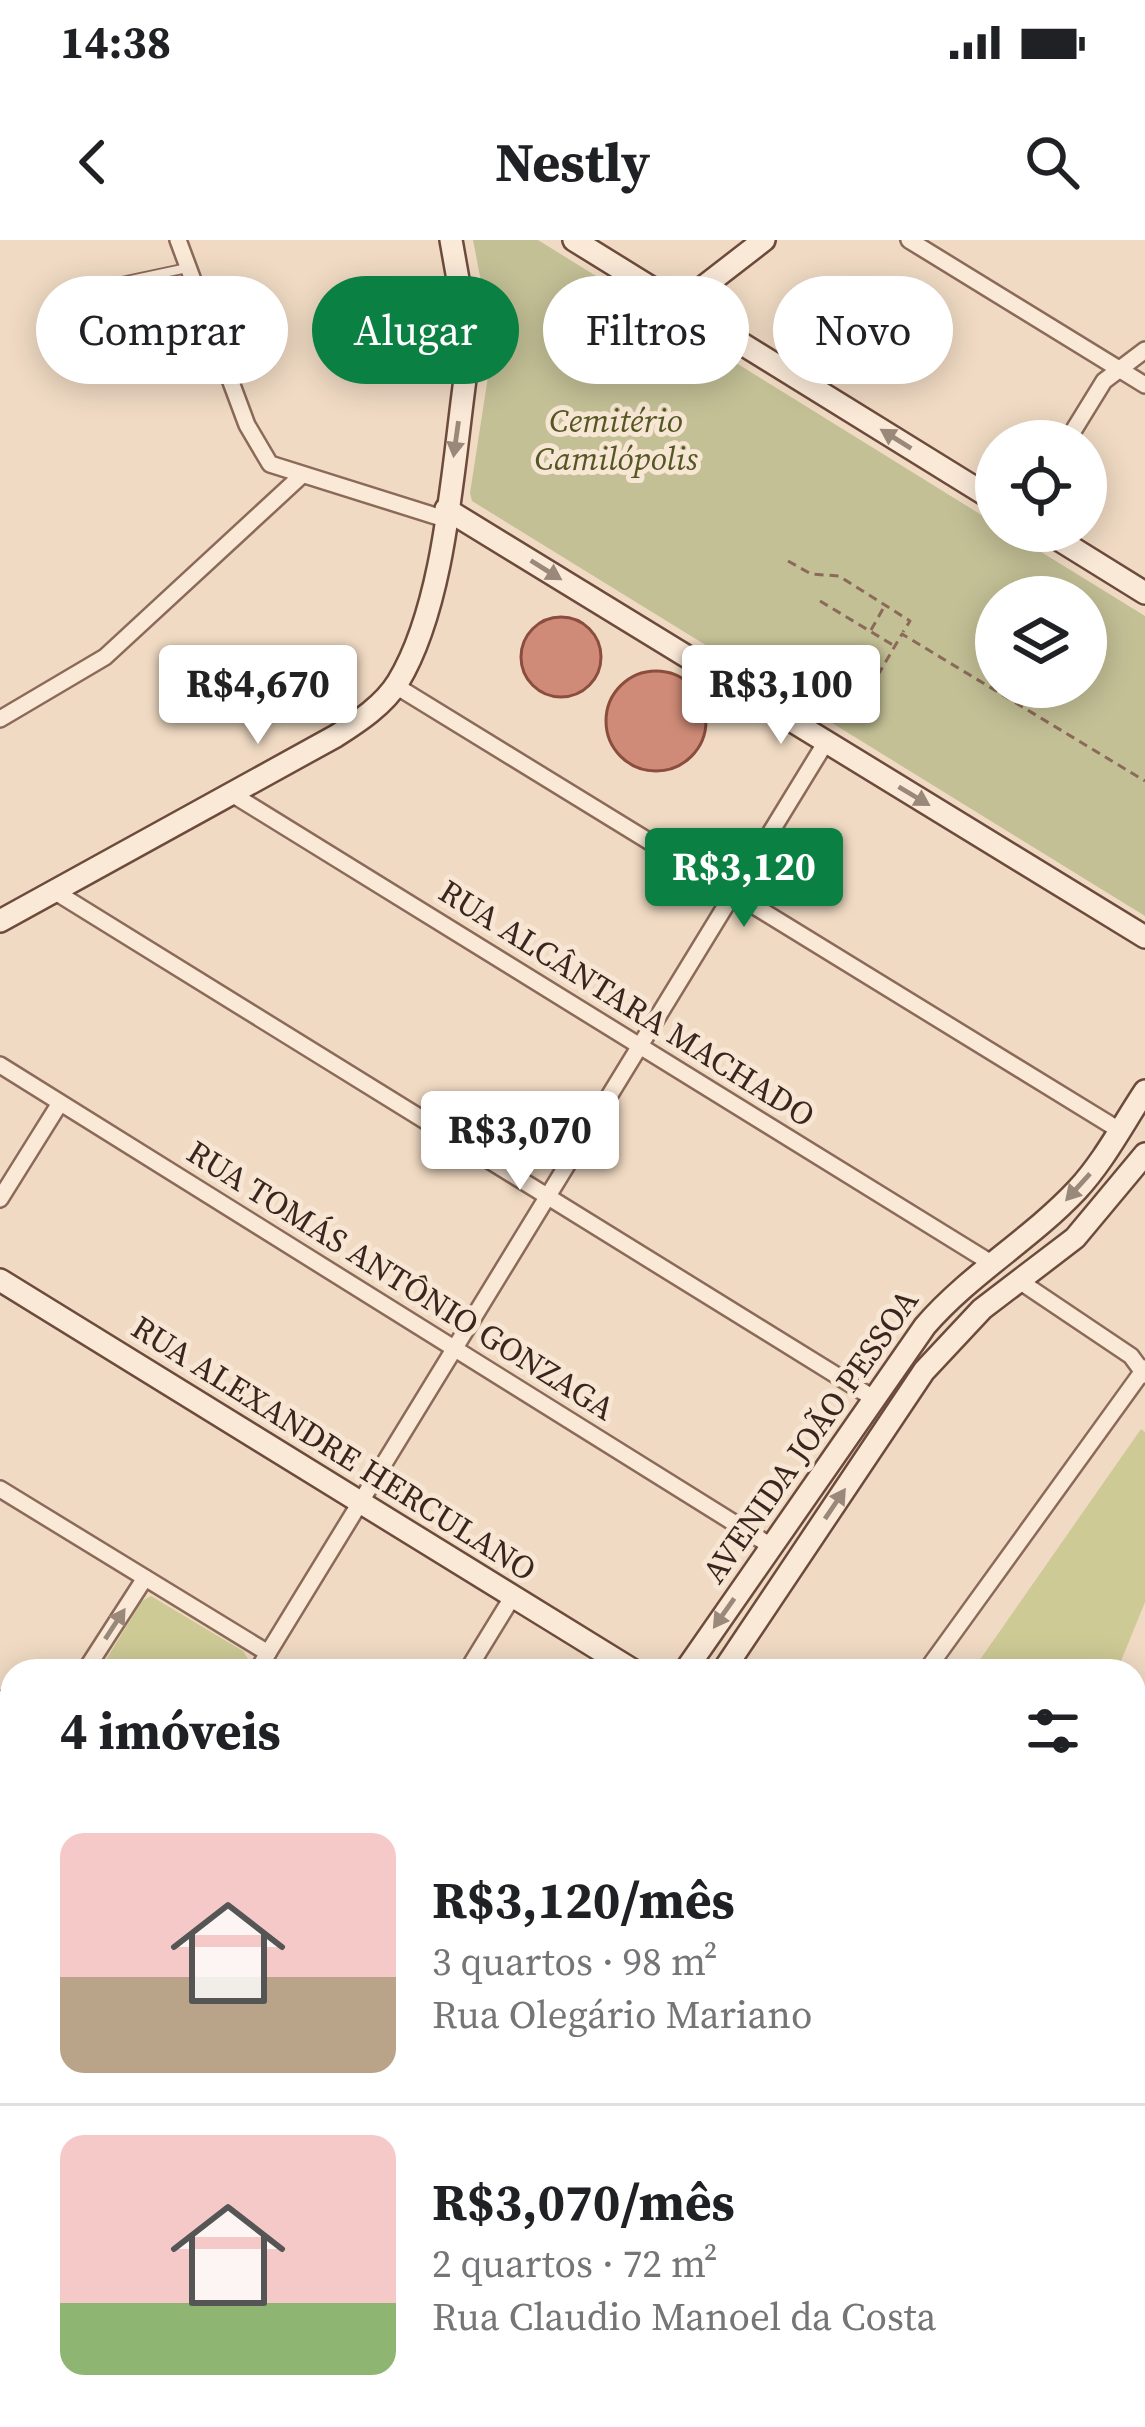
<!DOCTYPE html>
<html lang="pt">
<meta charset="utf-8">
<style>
:root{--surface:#fff;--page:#f2f2f2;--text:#202124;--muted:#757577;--line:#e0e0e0;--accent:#0b8043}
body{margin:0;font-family:"Source Serif 4",serif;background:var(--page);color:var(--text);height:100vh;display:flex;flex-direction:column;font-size:45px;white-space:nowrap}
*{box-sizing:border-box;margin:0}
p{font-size:39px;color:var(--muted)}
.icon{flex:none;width:66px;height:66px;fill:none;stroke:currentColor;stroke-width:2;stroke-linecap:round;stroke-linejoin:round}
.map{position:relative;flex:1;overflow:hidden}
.panel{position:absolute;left:0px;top:1419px;width:1146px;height:768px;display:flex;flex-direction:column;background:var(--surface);border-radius:36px 36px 0 0;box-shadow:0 6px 30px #0003}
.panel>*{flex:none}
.banner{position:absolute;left:36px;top:36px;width:1074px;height:108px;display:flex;gap:24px}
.fabs{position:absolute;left:975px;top:180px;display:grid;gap:24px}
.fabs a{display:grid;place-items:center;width:132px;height:132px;border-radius:50%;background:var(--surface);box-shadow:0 6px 30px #0003;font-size:60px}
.price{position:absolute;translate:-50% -102px;padding:0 27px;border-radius:12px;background:#fff;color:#222;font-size:39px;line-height:78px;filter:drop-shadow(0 3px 6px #0008)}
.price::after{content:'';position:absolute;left:50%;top:72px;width:36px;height:27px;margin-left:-18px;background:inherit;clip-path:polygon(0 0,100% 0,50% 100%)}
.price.selected{background:var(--accent);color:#fff}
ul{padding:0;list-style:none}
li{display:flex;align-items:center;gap:36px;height:300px;padding:0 60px}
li+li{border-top:3px solid var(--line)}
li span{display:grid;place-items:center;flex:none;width:336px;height:240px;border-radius:24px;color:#555}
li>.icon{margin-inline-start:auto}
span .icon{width:144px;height:144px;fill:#fffc;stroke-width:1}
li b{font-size:51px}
h2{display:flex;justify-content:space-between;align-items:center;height:144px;padding:0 60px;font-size:51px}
.pill{padding:0 42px;border-radius:54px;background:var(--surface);box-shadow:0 6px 30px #0003;font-size:42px;line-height:108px}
.pill.selected{background:var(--accent);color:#fff}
.status{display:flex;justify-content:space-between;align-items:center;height:84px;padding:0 60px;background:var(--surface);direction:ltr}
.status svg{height:33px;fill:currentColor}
header{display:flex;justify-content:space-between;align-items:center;height:156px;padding:0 60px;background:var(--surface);font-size:54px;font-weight:700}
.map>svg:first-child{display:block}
.green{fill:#ceca96}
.cemetery{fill:#c3c096;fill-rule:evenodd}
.building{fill:#cf8b77;stroke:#8b4e3e;stroke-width:3}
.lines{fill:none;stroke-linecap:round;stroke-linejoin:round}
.lane-casing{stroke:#8b6a59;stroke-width:12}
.street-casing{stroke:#8b6a59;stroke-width:20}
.secondary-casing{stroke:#6d4b3c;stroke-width:26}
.path{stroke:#8b6a59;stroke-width:3;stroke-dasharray:9 6;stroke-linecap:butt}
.lane{stroke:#fae9d7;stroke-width:8}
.street{stroke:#fae9d7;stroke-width:15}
.secondary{stroke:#fae9d7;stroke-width:21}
.oneway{fill:#9a887a}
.labels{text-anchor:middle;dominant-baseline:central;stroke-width:10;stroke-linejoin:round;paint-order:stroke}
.park-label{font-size:33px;font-style:italic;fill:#545723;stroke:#f7e6d3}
.street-label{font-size:33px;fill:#3a261e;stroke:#f7e6d3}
</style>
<div class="status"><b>14:38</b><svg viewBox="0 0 49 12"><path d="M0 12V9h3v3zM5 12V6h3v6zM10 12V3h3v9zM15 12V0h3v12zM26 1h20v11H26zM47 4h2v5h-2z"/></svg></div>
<header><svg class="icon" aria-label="back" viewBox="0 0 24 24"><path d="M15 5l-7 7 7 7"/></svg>Nestly<svg class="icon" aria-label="search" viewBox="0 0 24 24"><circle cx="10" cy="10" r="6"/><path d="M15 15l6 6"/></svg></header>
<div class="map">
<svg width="1145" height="2187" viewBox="0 0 1145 2187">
<rect width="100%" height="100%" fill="#f0dac3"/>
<g class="green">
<polygon points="1141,1189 1145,1192 1145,1362 1117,1431 972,1431"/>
<polygon points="151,1356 243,1411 248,1419 244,1431 99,1431 142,1361"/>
</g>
<path class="cemetery" d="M473 0H538L996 284V291H1007L1145 376V676L472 261 470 253 493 104ZM996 357H1086V447H996Z"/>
<g class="building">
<circle cx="561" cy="417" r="40"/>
<circle cx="656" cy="481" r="50"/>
</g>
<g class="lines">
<defs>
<g id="lane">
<polyline points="54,85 52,65 65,54 187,28"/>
<polyline points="177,2187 184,2175"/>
</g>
<g id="street">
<polyline points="178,0 247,185 270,224 445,279"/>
<polyline points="909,0 1145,145"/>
<polyline points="1067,201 1104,141 1145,110"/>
<polyline points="396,446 1119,890"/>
<polyline points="0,479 105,417 301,236"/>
<polyline points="232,554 991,1023"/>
<polyline points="54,651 873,1158"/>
<polyline points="0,825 771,1306"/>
<polyline points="0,959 60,863"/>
<polyline points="1018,1040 1131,1116 1145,1135"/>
<polyline points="0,1249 268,1413"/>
<polyline points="85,1431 145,1338"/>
<polyline points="257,1431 826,502"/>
<polyline points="467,1431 513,1356"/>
<polyline points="926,1431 1145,1128"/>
<polyline points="0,1459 12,1466"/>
<polyline points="0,1736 12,1678"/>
<polyline points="1134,1885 1145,1873"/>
<polyline points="873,2175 887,2187"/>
<polyline points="616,2187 623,2175"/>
<polyline points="850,2187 861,2175"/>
<polyline points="1134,2187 1145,2175"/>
</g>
<g id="secondary">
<polyline points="574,0 996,261"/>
<polyline points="680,65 764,0"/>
<polyline points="446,269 1145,697"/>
<polyline points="1045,291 1145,353"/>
<path d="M0 681 336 496C358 482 384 465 398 442 447 361 453 219 467 125V90L451 0"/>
<polyline points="0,1040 634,1431"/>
<path d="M685 1431 925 1086C970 1034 1030 1000 1077 950 1104 921 1123 884 1145 851"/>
<polyline points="723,1431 924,1131 982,1069 1075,998 1145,914"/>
<polyline points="1134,1581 1145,1570"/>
<polyline points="1134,1797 1145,1807"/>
<polyline points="251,2187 258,2175"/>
<polyline points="291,2187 298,2175"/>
</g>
</defs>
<use href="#lane" class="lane-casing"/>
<use href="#street" class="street-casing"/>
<use href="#secondary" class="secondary-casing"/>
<g class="path">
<polyline points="788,321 811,334 839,336 910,381 903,392"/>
<polyline points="820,361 893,405"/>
<polyline points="871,390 884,367"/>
<polyline points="855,474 902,394 1145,541"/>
</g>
<use href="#lane" class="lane"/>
<use href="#street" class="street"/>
<use href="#secondary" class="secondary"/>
</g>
<defs><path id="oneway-solid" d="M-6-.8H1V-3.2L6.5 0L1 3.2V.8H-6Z" transform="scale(3)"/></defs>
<g class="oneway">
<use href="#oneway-solid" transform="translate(456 199) rotate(98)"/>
<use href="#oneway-solid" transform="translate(896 199) rotate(-148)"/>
<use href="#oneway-solid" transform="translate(546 330) rotate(32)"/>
<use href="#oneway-solid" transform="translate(914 556) rotate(31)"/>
<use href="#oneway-solid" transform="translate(1078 947) rotate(132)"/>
<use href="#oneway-solid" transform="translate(835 1264) rotate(-56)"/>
<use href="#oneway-solid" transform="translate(724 1373) rotate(125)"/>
<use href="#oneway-solid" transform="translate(115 1384) rotate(-57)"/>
</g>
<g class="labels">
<g class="park-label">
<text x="616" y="180">Cemitério<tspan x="616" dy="38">Camilópolis</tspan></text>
</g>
<g class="street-label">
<text transform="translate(627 763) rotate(32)">RUA ALCÂNTARA MACHADO</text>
<text transform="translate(401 1040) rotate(32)">RUA TOMÁS ANTÔNIO GONZAGA</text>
<text transform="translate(810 1196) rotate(-55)">AVENIDA JOÃO PESSOA</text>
<text transform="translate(334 1208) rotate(32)">RUA ALEXANDRE HERCULANO</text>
</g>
</g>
</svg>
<div class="fabs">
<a><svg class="icon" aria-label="locate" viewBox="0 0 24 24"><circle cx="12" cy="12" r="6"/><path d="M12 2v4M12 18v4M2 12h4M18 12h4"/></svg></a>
<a><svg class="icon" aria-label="layers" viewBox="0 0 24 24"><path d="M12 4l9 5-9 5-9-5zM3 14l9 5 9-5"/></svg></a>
</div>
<b class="price" style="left:258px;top:507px">R$4,670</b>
<b class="price" style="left:781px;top:507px">R$3,100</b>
<b class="price selected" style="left:744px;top:690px">R$3,120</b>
<b class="price" style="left:520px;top:953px">R$3,070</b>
<div class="banner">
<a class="pill">Comprar</a>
<a class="pill selected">Alugar</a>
<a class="pill">Filtros</a>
<a class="pill">Novo</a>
</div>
<section class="panel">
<h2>4 imóveis<svg class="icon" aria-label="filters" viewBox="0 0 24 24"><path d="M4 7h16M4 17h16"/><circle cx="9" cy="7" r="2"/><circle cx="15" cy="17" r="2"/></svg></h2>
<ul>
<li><span style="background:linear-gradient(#f6c9c9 60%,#b9a48a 0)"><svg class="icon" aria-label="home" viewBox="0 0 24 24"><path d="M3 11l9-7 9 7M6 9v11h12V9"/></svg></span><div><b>R$3,120/mês</b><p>3 quartos · 98 m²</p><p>Rua Olegário Mariano</p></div></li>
<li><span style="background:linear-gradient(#f6c9c9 70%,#8fb573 0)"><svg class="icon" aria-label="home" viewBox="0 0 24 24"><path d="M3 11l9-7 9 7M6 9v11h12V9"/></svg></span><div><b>R$3,070/mês</b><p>2 quartos · 72 m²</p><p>Rua Claudio Manoel da Costa</p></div></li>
</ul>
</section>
</div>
